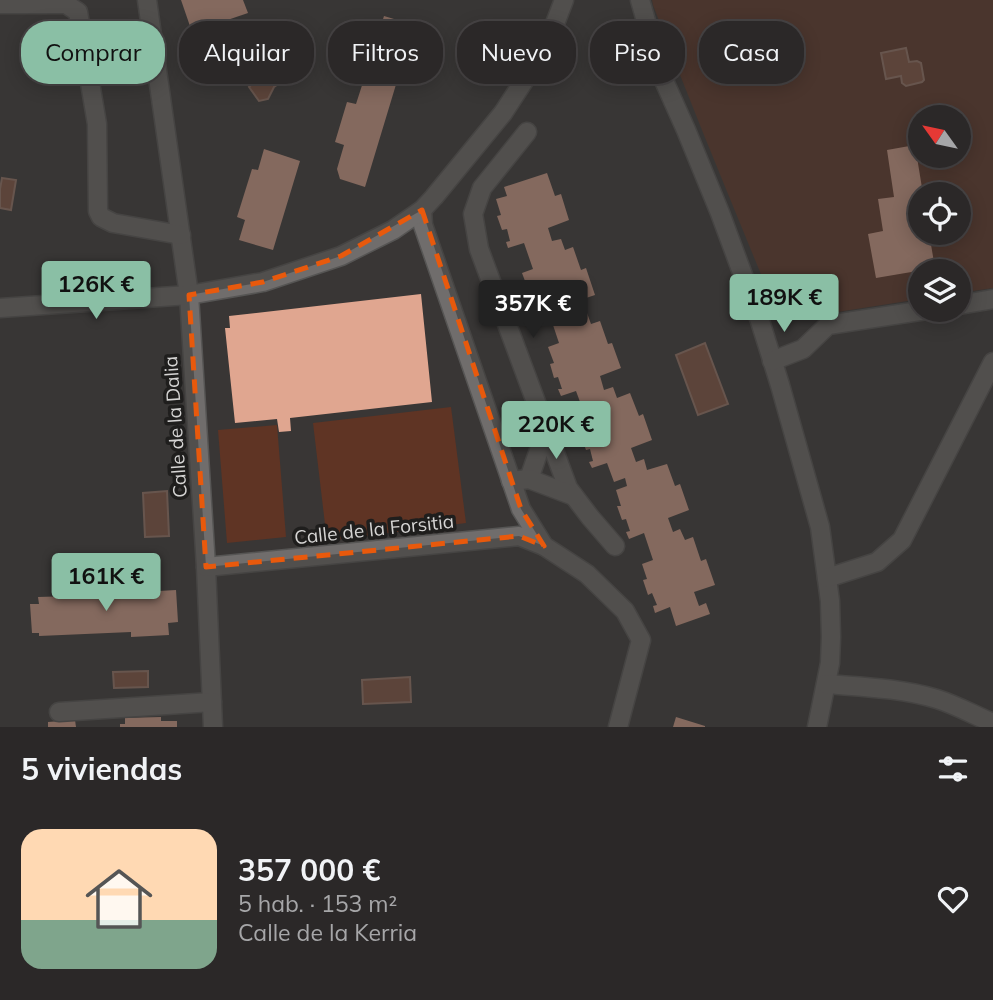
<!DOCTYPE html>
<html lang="es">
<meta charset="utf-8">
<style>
:root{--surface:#2b2828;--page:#373434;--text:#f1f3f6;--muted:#a6a6a8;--line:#474445;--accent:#8abfa5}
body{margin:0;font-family:Mulish,sans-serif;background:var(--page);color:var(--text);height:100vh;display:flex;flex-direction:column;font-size:26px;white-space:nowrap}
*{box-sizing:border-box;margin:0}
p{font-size:23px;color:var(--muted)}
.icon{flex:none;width:38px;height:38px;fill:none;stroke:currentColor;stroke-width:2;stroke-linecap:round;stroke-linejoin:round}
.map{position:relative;height:727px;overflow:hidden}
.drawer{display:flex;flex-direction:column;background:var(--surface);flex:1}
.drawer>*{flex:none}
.banner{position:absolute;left:21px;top:21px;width:952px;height:63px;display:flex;gap:14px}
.needle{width:46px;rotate:303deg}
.fabs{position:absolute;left:908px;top:105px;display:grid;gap:14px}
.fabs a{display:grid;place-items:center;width:63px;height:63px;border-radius:50%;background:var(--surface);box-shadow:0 4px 18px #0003,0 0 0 2px var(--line);font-size:35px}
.price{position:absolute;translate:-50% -60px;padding:0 16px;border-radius:7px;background:var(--accent);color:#111;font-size:23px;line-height:46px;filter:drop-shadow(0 2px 4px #0008)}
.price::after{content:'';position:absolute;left:50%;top:42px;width:21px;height:16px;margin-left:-10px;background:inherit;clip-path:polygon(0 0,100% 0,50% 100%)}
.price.on{background:#222;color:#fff}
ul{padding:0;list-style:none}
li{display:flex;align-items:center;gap:21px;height:175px;padding:0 21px}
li+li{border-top:2px solid var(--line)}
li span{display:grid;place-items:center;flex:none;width:196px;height:140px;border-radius:21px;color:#555}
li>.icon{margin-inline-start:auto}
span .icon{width:84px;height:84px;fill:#fffc;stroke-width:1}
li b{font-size:30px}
h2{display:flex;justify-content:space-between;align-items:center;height:84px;padding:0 21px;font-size:30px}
.pill{padding:0 24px;border-radius:28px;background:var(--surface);box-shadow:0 4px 18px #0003,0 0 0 2px var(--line);font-size:24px;line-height:63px}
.pill.on{background:var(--accent);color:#111}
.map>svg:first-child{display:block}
.green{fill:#5f3424;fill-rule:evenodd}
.water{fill:#885440;stroke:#9f7a6c;stroke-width:2}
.building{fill:#e0a690}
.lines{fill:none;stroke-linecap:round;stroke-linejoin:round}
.minor-casing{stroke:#565554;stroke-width:21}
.minor{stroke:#706d6c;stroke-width:18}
.marked{fill:none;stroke:#e8590c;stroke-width:5;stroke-dasharray:14 9;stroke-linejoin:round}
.labels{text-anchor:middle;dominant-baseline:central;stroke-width:7;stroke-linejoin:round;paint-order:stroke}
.street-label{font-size:19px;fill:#d5d4d3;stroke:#1f1e1d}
</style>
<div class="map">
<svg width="993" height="727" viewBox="0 0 993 727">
<rect width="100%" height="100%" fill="#393635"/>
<g class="green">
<path d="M652 0H993V288L959 293V271H920V299L780 321C737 215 693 111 653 5ZM920 117H959V156H920ZM920 194H959V233H920Z"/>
<polygon points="451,407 466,523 327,541 313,423"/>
<polygon points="277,425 286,537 227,543 218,430"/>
</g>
<g class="water">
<polygon points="906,48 909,62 917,61 921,63 924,80 922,82 906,86 902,83 901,76 886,79 881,53"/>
<polygon points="283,64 291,75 274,87 268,99 259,101 249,87 263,74"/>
<polygon points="2,178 16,180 11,210 0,208 0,189"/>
<polygon points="705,343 728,404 698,415 676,355"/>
<polygon points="167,491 169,536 145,537 143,493"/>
<polygon points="148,671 148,687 114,688 113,672"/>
<polygon points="410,677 411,702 363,704 362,680"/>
</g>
<g class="building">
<polygon points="181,0 243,0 248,13 192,32"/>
<polygon points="384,16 414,25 365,187 340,179 337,169 344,145 335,142 347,102 356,104 366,73 359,71 371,32 378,35"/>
<polygon points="915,145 923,194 920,194 920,233 929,233 935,268 876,278 868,234 883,231 878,199 894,197 887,150"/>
<polygon points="264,149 300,161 273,250 239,240 245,220 237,217 252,169 258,170"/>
<polygon points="547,173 555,196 561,194 569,220 548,228 552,241 561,239 565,250 573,247 581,270 586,268 595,295 574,302 578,316 587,313 591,324 600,321 608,344 612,343 621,368 600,376 604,390 613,387 617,398 630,393 639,416 643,414 652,440 631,448 636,462 644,459 647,470 667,464 675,486 680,484 689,510 668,518 673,532 680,529 685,540 693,537 701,561 706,559 715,585 694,592 699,606 706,603 710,614 676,626 670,607 655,613 653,606 657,605 652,593 648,595 643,580 647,579 642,564 653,560 644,533 629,539 626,532 630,531 626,519 622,520 617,506 621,506 616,490 627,486 625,478 614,482 607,463 592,468 589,462 593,461 590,449 586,450 581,436 584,435 578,420 590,415 587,408 583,410 576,391 561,396 558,389 562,389 558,377 554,378 550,364 554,363 548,347 559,343 550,316 535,322 532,316 536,315 532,303 528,304 524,290 528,289 522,273 533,269 524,243 508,248 506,242 510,241 507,229 502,230 497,216 501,215 496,199 507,196 504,187"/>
<polygon points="421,294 432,402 290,418 291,431 279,432 277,419 235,423 225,328 230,328 229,316"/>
<polygon points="130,585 142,585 142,592 176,590 178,622 168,623 169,635 131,637 131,632 39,636 39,633 32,633 30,604 39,604 38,597 72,596 71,589 80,588 80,592 130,589"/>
<polygon points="161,717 161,721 177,721 177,727 120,727 120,724 125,724 125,718"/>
<polygon points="676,717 705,726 705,727 673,727"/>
<polygon points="75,720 76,727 48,727 48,722"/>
</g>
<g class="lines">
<defs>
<g id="minor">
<polyline points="147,0 189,295 206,567 213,727"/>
<polyline points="640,0 661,74 686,130 720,213 760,321 780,385 820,527 830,601 831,637 830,663 817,727"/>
<polyline points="0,4 66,4 78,12 97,124 98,211 101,217 113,223 181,235"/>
<polyline points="527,132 482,188 473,214 479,249 568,488 590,517 615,546"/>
<polyline points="422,210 423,225 521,509 544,546 587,574 625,611 641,640 618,727"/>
<polyline points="959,305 993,299"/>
<polyline points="0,308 189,295 263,282 341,256 393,230 422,210 434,197 503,113 546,47 564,0"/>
<polyline points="772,361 803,349 828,325 926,310"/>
<polyline points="529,479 546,430"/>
<polyline points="511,481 529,479 574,496"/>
<polyline points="206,567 519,536 544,546"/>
<polyline points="827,578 877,562 902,540 993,362"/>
<path d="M826 684C863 687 901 688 937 699 956 705 974 715 993 723"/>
<polyline points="59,712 212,702"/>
</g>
</defs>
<use href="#minor" class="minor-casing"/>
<use href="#minor" class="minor"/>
</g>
<path d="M0 0H993V727H0ZM422 210 521 509 544 546 519 536 206 567 189 295 263 282 341 256Z" fill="#393635" fill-opacity=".55" fill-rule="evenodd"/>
<path class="marked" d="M422 210 521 509 544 546 519 536 206 567 189 295 263 282 341 256Z"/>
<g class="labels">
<g class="street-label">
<text transform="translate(175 427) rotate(-94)">Calle de la Dalia</text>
<text transform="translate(374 529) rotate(-6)">Calle de la Forsitia</text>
</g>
</g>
</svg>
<div class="fabs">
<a><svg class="needle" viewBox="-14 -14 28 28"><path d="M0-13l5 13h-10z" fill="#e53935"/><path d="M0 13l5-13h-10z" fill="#a6a6a8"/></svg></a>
<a><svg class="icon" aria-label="locate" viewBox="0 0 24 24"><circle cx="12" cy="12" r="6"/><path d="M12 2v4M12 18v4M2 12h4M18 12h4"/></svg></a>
<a><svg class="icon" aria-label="layers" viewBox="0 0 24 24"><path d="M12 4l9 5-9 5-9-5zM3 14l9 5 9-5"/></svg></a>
</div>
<b class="price" style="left:96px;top:321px">126K €</b>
<b class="price" style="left:784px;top:334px">189K €</b>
<b class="price on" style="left:533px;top:340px">357K €</b>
<b class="price" style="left:556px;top:461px">220K €</b>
<b class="price" style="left:106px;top:613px">161K €</b>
<div class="banner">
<a class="pill on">Comprar</a>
<a class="pill">Alquilar</a>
<a class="pill">Filtros</a>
<a class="pill">Nuevo</a>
<a class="pill">Piso</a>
<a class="pill">Casa</a>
</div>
</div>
<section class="drawer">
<h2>5 viviendas<svg class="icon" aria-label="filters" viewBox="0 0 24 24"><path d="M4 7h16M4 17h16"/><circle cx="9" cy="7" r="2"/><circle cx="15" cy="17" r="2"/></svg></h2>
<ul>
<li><span style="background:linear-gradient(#ffd9b3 65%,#7fa58c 0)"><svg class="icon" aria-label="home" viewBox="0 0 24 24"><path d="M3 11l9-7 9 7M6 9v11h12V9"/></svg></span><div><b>357 000 €</b><p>5 hab. · 153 m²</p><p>Calle de la Kerria</p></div><svg class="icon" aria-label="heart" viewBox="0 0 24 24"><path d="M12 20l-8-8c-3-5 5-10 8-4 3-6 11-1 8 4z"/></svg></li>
</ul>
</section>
